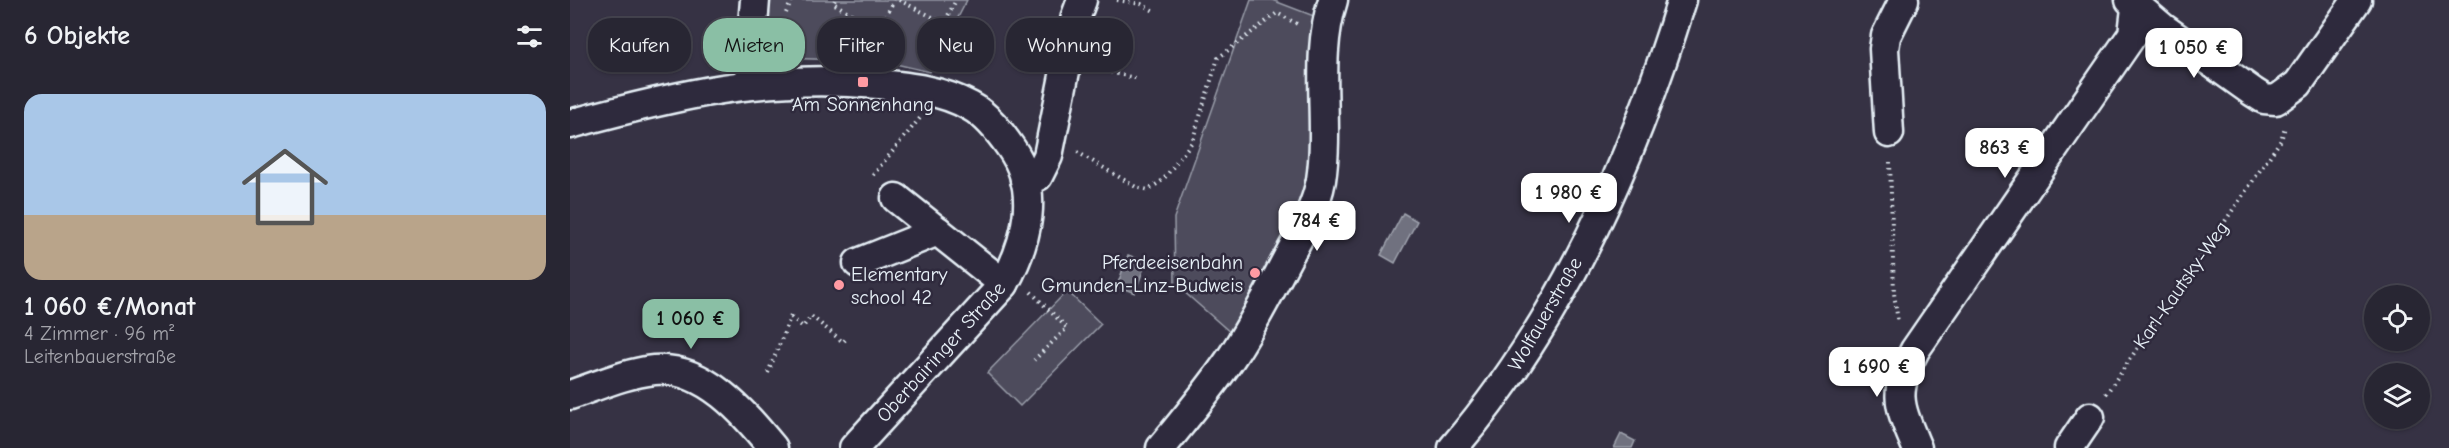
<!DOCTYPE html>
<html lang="de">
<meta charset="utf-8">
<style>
:root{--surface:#282633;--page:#34323f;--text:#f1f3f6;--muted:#a5a5ac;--line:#44434e;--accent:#8abfa5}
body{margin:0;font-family:"Comic Neue",sans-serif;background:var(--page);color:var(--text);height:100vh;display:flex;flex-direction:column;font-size:22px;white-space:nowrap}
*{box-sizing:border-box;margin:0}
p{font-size:20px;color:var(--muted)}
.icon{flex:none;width:33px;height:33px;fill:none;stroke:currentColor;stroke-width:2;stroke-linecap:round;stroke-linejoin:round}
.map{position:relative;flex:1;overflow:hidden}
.sheet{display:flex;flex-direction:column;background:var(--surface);width:570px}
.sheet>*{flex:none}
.hud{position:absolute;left:18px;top:18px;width:570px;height:54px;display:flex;gap:12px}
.buttons{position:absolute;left:1794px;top:285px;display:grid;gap:12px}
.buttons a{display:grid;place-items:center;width:66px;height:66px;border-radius:50%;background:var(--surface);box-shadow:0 2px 4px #0004,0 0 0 2px var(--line);font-size:30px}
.price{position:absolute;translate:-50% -51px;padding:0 14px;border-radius:12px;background:#fff;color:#222;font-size:20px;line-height:39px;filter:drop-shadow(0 2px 3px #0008)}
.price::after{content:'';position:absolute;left:50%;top:36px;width:18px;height:14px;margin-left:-9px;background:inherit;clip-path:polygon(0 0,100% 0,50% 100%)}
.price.on{background:var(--accent);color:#111}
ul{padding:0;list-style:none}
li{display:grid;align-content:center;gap:12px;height:318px;padding:0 24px}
li span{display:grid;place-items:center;height:186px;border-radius:18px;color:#555}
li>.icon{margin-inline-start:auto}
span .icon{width:108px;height:108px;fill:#fffc;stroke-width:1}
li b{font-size:26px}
h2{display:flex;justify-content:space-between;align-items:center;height:72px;padding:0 24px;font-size:26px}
.chip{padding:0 21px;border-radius:24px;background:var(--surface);box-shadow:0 2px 4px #0004,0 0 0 2px var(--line);font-size:21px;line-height:54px}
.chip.on{background:var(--accent);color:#111}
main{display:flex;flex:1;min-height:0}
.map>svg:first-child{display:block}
.green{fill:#4d4b5c;stroke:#9a9eaa;stroke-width:1.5}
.water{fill:#70717f;stroke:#a0a4af;stroke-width:1.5}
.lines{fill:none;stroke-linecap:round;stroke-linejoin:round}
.minor-casing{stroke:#e8f1f8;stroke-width:33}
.path{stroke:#e8f1f8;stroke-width:4;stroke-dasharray:1.5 4.5;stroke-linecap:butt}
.minor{stroke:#2f2a3d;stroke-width:28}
.poi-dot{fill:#ff9aa2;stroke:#2f2a3d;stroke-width:2}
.labels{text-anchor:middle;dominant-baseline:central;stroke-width:5;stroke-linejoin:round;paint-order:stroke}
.poi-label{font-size:20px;fill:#e8f1f8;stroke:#2f2a3d}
.street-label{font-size:20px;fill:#e8f1f8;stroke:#2f2a3d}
</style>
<main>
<section class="sheet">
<h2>6 Objekte<svg class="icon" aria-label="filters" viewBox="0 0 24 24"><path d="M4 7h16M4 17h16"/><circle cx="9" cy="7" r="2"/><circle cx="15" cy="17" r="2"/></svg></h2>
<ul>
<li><span style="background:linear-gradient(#a9c7e8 65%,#b9a48a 0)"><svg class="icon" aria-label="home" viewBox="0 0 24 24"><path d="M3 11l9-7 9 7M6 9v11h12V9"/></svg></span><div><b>1 060 €/Monat</b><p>4 Zimmer · 96 m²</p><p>Leitenbauerstraße</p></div></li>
</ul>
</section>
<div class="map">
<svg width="1879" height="448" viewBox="0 0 1879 448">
<rect width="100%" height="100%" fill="#363244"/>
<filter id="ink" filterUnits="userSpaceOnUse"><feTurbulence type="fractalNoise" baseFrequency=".0167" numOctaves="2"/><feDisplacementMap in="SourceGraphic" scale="12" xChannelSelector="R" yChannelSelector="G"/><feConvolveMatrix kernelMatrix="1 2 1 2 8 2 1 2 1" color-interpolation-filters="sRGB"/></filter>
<g filter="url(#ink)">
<g class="green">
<polygon points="198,0 397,0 360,72 313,61 208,58 198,54 195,42"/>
<polygon points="681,0 702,0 749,18 743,170 727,219 661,333 605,284 604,218"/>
<polygon points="497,291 531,324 450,406 417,373"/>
</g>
<g class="water">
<polygon points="833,213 847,221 825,263 811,255"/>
<polygon points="558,255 576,262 565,293 547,286"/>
<polygon points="1051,434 1065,441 1062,448 1044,448"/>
</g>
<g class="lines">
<defs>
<g id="minor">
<polyline points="1560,0 1593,28 1683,92 1694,99 1706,100 1728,84 1787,0"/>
<polyline points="181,83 180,63 185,0"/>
<path d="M0 124C107 95 196 73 308 84 340 87 371 90 400 106 417 115 430 132 441 148 471 190 457 243 434 284L284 448"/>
<polyline points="1319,133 1314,49 1316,36 1334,0"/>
<polyline points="455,180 468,176 478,156 506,16 512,0"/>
<polyline points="326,198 434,284"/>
<polyline points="288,263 368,231"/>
<path d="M0 395C27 386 56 373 84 370 135 366 174 413 203 448"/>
<path d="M591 448C615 419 640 389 661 358 682 327 699 293 717 259 730 235 746 208 751 180 760 120 744 60 763 0"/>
<path d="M883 448C993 320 1063 160 1112 0"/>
<path d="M1347 448C1329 405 1322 394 1345 350L1563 34 1567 0"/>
<polyline points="1499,448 1520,417"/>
</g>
</defs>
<use href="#minor" class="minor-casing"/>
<g class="path">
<polyline points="265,0 263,3 309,30 324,0"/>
<polyline points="329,0 374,23"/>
<polyline points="547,0 571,4 584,11"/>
<polyline points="216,13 222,0"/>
<polyline points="370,62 365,59 362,47 386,0"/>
<polyline points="523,68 569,79"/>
<polyline points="507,152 566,187 578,190 593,180 622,142 648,58 707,13 729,25"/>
<polyline points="1320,162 1324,293 1328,322"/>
<polyline points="303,175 350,118"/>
<polyline points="461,292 497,328 464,360"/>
<polyline points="221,317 233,327 241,316 273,342 276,339"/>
<polyline points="198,373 222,313"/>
<polyline points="1536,394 1711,140 1715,127"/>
</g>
<use href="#minor" class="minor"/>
</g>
</g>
<g class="poi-dot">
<rect x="287" y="76" width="12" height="12" rx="3"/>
<circle cx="685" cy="273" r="6"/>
<circle cx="269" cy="285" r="6"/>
</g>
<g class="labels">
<g class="poi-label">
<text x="293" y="104">Am Sonnenhang</text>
<text x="673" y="262" text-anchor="end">Pferdeeisenbahn<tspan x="673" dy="23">Gmunden-Linz-Budweis</tspan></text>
<text x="281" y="274" text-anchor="start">Elementary<tspan x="281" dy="23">school 42</tspan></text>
</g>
<g class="street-label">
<text transform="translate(1611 285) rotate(-55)">Karl-Kautsky-Weg</text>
<text transform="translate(975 314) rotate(-60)">Wolfauerstraße</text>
<text transform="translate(371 352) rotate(-48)">Oberbairinger Straße</text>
</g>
</g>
</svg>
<div class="buttons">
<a><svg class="icon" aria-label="locate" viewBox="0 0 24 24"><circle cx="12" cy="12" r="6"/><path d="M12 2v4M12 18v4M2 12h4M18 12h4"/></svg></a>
<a><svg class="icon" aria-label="layers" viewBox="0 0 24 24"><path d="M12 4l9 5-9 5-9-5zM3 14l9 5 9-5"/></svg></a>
</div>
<b class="price" style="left:1624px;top:79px">1 050 €</b>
<b class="price" style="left:1435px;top:179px">863 €</b>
<b class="price" style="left:999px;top:224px">1 980 €</b>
<b class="price" style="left:747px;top:252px">784 €</b>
<b class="price on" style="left:121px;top:350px">1 060 €</b>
<b class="price" style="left:1307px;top:398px">1 690 €</b>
<div class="hud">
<a class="chip">Kaufen</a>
<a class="chip on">Mieten</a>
<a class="chip">Filter</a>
<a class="chip">Neu</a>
<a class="chip">Wohnung</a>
</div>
</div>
</main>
